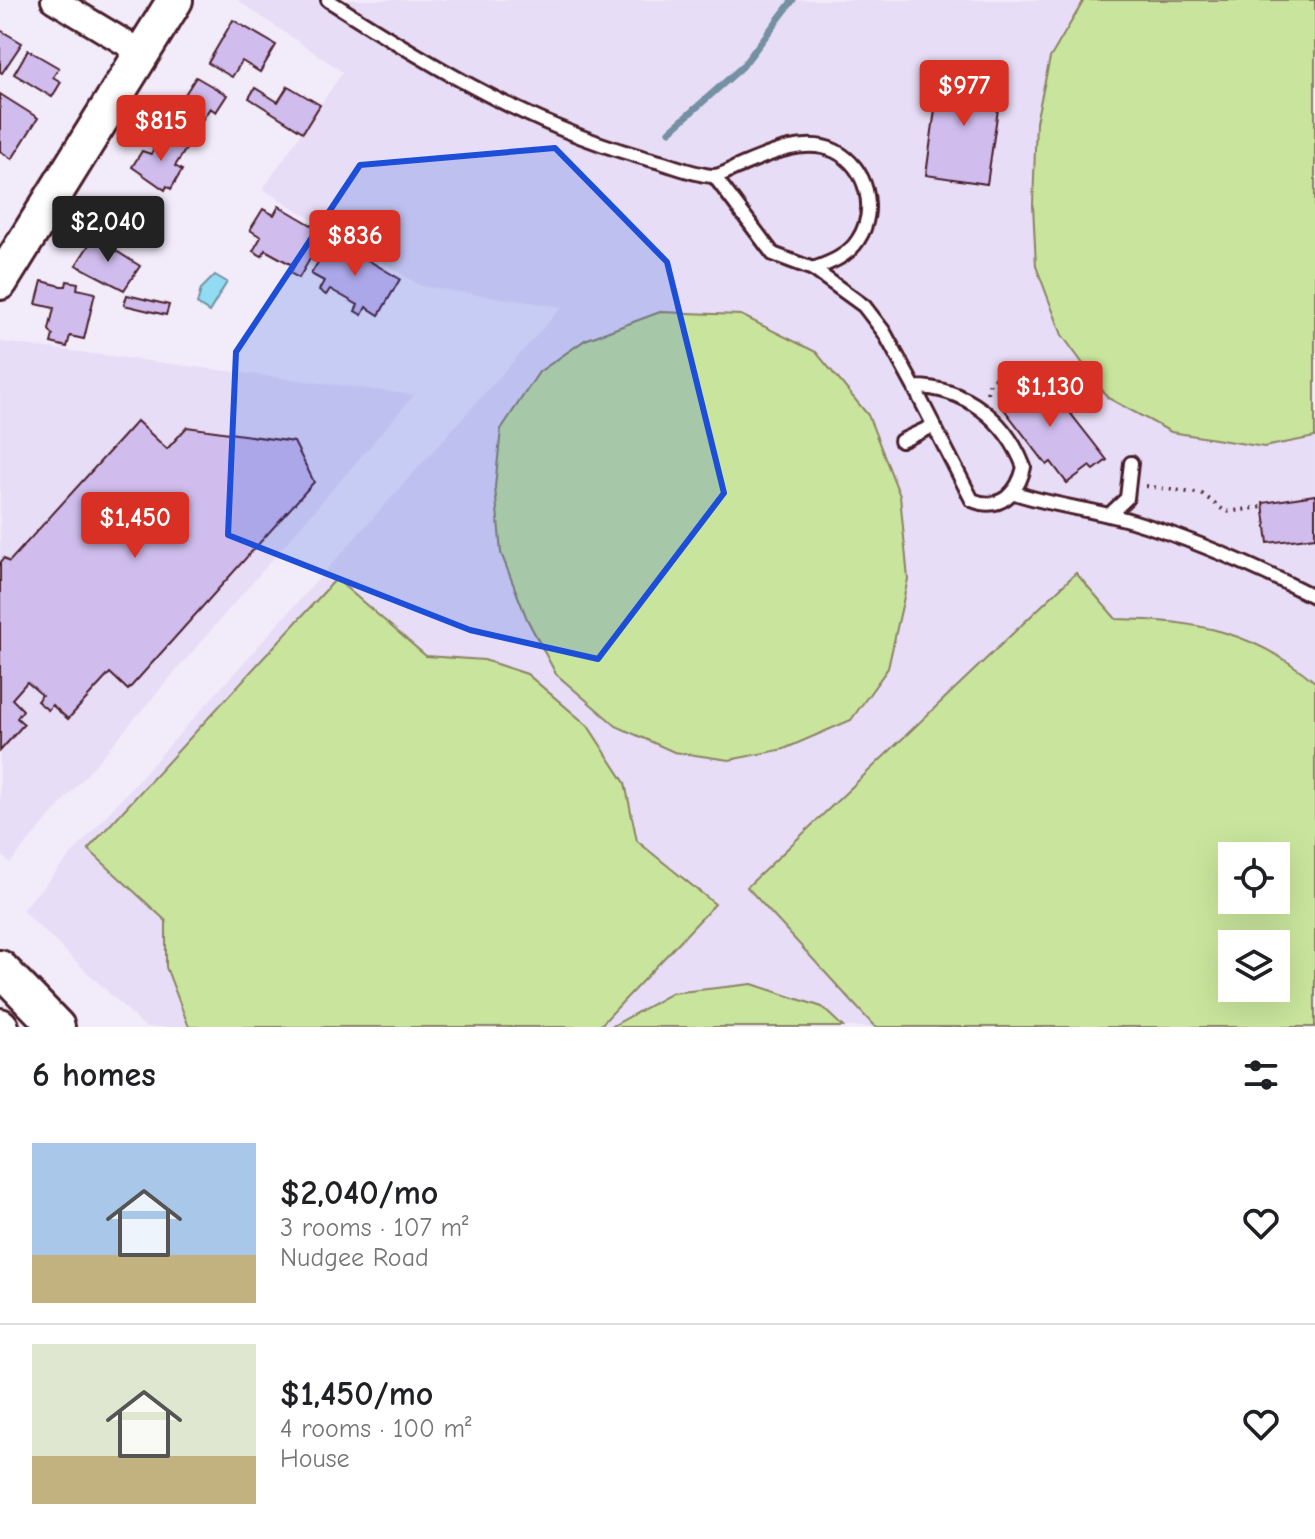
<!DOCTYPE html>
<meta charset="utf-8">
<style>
:root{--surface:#fff;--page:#f6f6f6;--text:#202124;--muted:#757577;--line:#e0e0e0;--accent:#d93025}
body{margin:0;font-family:"Comic Neue",sans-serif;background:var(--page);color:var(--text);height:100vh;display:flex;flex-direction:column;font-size:30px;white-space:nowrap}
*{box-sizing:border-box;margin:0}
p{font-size:26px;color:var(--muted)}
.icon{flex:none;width:44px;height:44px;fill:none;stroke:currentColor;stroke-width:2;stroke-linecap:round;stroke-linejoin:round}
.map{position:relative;height:1027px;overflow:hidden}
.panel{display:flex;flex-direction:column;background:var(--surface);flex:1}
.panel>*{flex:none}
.controls{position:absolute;left:1218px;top:842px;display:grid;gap:16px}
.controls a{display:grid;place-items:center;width:72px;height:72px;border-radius:0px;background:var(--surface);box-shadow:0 8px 32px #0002;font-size:40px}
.price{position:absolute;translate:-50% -68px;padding:0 18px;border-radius:8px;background:var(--accent);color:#fff;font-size:26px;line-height:52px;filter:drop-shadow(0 2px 4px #0008)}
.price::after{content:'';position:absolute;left:50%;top:48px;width:24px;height:18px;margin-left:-12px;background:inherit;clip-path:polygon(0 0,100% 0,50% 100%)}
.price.active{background:#222;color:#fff}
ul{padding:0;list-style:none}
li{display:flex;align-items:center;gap:24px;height:200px;padding:0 32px}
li+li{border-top:2px solid var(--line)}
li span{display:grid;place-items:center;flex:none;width:224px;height:160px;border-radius:0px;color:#555}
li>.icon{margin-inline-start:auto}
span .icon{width:96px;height:96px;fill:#fffc;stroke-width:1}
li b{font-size:34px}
h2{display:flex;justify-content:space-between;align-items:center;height:96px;padding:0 32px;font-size:34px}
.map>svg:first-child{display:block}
.built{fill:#e7ddf6;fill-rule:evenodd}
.green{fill:#c9e59d;stroke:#8a8264;stroke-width:2;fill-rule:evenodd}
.water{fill:#91dcf2;stroke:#7590a2;stroke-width:2}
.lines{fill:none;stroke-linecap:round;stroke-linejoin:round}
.stream{stroke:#7590a2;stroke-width:7}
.building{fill:#d0bdee;stroke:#4a1f2b;stroke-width:2}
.lane-casing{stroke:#4a1f2b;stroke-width:18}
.street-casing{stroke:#4a1f2b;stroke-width:30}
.secondary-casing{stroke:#4a1f2b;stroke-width:40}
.path{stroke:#4a1f2b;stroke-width:4;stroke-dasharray:2 6;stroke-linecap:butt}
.lane{stroke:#fff;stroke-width:12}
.street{stroke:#fff;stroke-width:24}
.secondary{stroke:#fff;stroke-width:34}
.marked{fill:#1d4ed8;fill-opacity:0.2;stroke:#1d4ed8;stroke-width:6;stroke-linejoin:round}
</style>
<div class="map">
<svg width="1315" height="1027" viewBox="0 0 1315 1027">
<rect width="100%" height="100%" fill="#f1ebfa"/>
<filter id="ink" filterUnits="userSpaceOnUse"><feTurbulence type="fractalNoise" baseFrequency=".0125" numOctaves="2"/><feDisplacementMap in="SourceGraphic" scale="16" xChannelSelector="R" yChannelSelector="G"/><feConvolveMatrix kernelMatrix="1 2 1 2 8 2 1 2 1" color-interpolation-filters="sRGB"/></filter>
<g filter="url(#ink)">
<g class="built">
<path d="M237 0H1315V1027H145L22 910 562 307 421 286 263 189 343 72ZM1232 856H1276V900H1232ZM1232 944H1276V988H1232Z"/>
<polygon points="0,342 414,395 10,863 0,854"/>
</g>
<g class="green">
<polygon points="1084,0 1315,0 1315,437 1264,447 1171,432 1108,398 1062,335 1036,266 1033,205 1036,122 1050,58"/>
<polygon points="660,312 741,315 816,352 868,415 900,496 908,579 888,668 851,720 784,749 729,760 674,752 616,726 556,674 527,619 501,553 495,487 501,429 539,372 585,340"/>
<path d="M1076 573 1116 619C1194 620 1254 631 1315 682V1027H875L747 887ZM1276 856V900H1232V856ZM1276 944V988H1232V944Z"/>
<polygon points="336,579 426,656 484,660 527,674 588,726 625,783 637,841 715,904 599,1027 189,1027 166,967 166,921 88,849"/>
<polygon points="752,984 822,1007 843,1027 611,1027 672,993"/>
</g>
<polygon class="water" points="215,275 227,282 209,312 197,304 201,289"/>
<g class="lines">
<polyline class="stream" points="670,131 742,67 793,0"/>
</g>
<g class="building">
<polygon points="233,20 276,45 260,72 242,61 232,77 208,63"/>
<polygon points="0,30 22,43 2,73 0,72"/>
<polygon points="28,50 59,68 53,77 61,82 52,97 14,74"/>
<polygon points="940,73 1002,82 987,184 926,175"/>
<polygon points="196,77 227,95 216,112 210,108 192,136 168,121"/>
<polygon points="288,86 320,105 303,132 249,98 255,88 278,102"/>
<polygon points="0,94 38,118 12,159 0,151"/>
<polygon points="162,135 186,149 175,166 182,170 171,189 167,186 165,190 132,167 142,151 151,154"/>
<polygon points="279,206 325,233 299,278 290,273 294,266 265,250 262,256 253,251 261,237 250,230 263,209 274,215"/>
<polygon points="94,237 140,266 124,290 76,265"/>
<polygon points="332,239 400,279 379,315 366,307 362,315 355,311 358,305 330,289 326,295 319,290 324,281 311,274"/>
<polygon points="42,281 61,286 66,286 67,281 78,283 77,289 95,293 84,339 70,336 67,347 51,343 53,335 49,330 54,308 36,304"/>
<polygon points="127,295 169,305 166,315 124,305"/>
<polygon points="1018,373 1027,384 1031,381 1047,402 1056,395 1107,460 1094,470 1090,466 1067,483 1051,462 1047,465 1000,404 1005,401 997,390"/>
<polygon points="137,421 167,449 187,427 294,442 314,482 128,690 110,673 68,719 52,705 48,710 37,701 42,695 27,682 12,699 23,710 17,718 24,724 0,751 0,563 4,558 9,562"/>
<polygon points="1315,495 1315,537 1268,543 1263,503"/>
</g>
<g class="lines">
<defs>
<g id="lane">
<path d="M328 0C431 66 540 132 660 162 677 167 696 175 713 176 720 176 729 171 735 168 764 156 804 136 835 151 867 167 878 210 858 240 848 256 830 263 813 269"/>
<path d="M715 177 773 254 813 269 864 306 884 332 914 387C965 387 1006 420 1024 467 1018 493 1000 512 972 500L914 387"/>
<polyline points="901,441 933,426"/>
<path d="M1012 492C1052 506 1093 509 1132 521 1195 540 1258 568 1315 597"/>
<polyline points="1109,515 1127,498 1131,463"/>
</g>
<polyline id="street" points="54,0 142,53"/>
<g id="secondary">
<polyline points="0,282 175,0"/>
<polyline points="0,968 57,1027"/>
<polyline points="0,1026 1,1027"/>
</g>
</defs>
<use href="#lane" class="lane-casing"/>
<use href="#street" class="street-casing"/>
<use href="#secondary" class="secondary-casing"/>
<g class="path">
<polyline points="987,393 990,382 1000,374 1007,382"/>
<polyline points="1146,486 1202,494 1226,512 1263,507"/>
</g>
<use href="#lane" class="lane"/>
<use href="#street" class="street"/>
<use href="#secondary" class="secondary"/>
</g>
</g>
<path class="marked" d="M555 148 667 262 724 493 598 659 470 630 228 535 236 352 360 165Z"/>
</svg>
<div class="controls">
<a><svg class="icon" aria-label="locate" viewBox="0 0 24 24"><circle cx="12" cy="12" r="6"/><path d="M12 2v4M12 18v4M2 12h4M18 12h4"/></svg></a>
<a><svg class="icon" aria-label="layers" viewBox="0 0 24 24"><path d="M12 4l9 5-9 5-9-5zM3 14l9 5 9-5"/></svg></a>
</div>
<b class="price" style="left:964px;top:128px">$977</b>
<b class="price" style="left:161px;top:163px">$815</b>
<b class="price active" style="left:108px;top:264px">$2,040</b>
<b class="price" style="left:355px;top:278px">$836</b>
<b class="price" style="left:1050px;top:429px">$1,130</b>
<b class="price" style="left:135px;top:560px">$1,450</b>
</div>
<section class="panel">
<h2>6 homes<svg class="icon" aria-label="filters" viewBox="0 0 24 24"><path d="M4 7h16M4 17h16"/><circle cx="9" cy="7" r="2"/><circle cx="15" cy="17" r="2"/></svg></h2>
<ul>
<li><span style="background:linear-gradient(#a9c7e8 70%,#c2b280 0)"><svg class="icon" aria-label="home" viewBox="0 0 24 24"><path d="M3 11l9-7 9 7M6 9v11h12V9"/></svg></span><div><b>$2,040/mo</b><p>3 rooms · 107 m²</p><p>Nudgee Road</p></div><svg class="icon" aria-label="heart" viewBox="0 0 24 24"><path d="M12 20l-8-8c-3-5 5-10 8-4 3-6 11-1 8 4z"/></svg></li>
<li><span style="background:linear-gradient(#dfe7d0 70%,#c2b280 0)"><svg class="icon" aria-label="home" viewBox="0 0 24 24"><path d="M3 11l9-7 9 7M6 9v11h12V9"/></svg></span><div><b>$1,450/mo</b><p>4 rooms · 100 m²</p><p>House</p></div><svg class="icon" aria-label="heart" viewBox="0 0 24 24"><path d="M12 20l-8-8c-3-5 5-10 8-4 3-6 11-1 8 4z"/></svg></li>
</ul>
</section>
